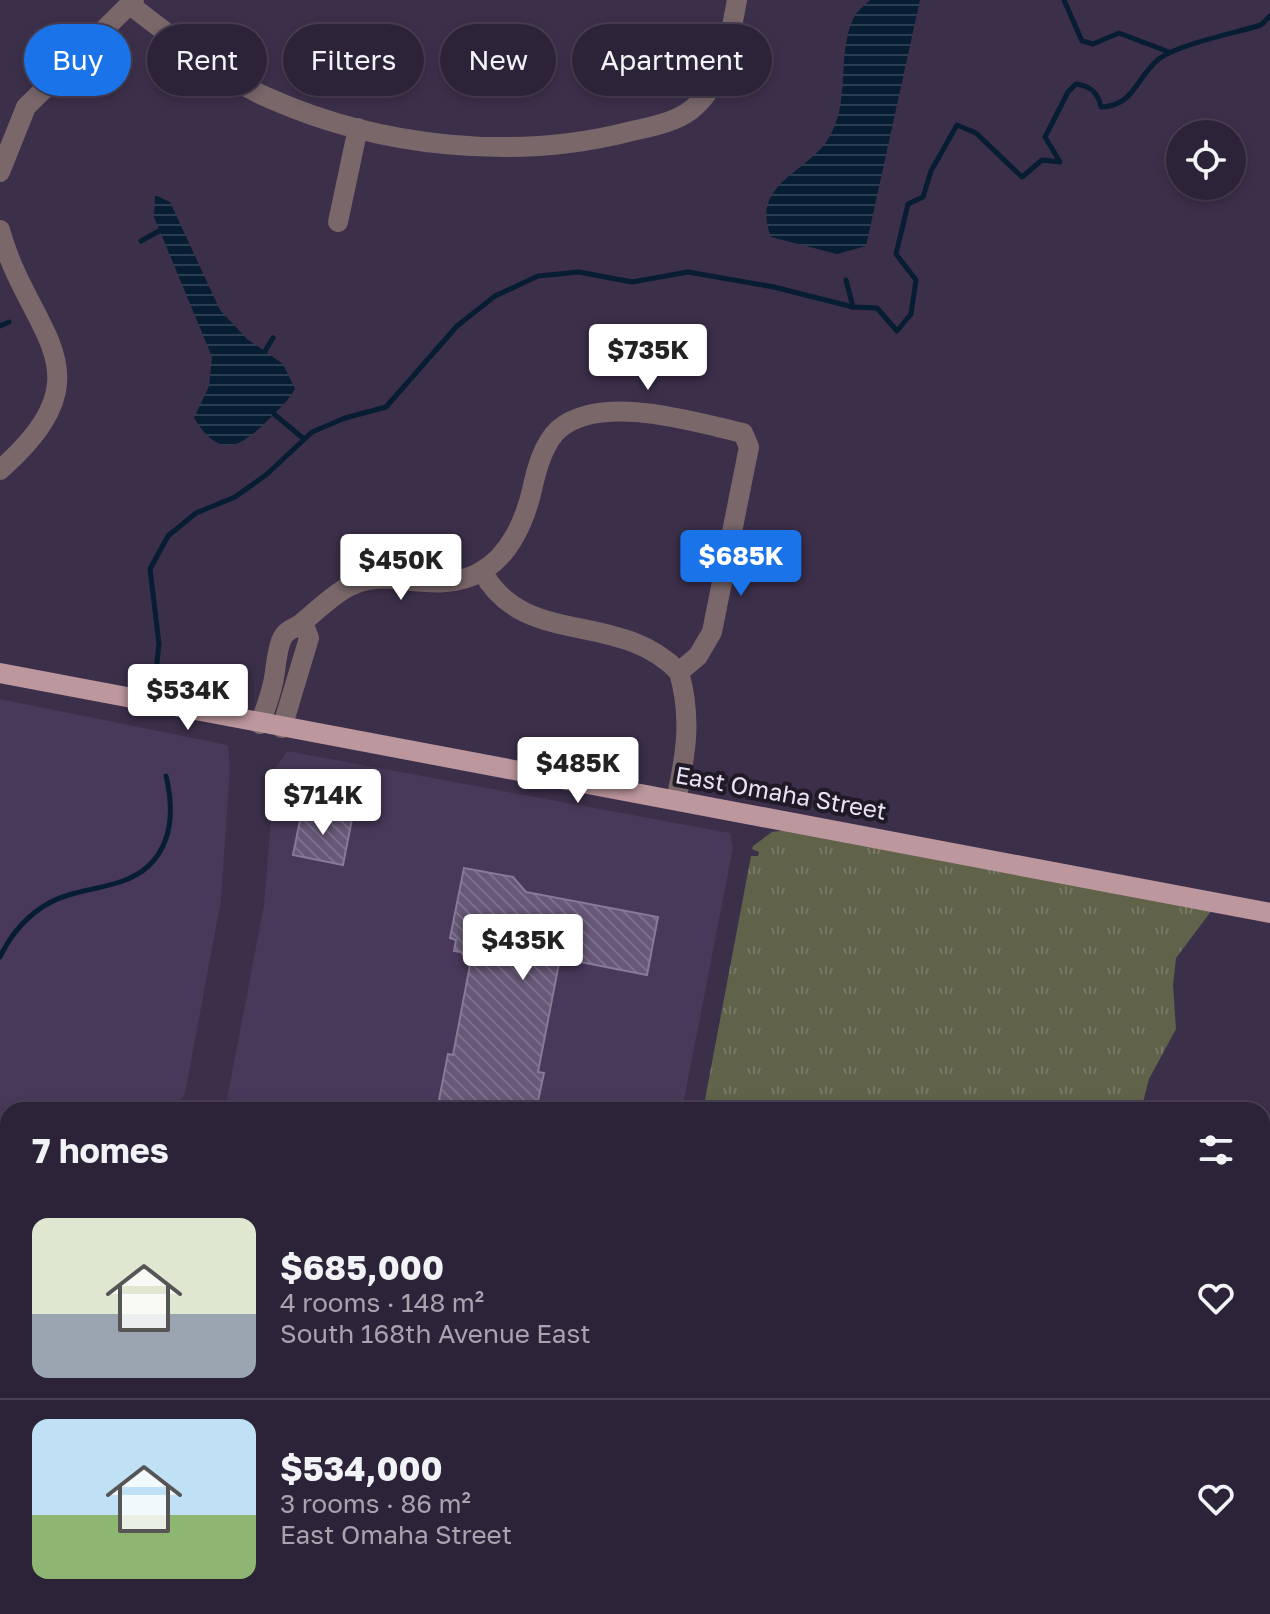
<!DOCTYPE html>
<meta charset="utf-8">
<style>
:root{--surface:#2d2338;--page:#352b40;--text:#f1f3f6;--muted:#a7a4ae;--line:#484053;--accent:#1a73e8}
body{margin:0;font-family:"Golos Text",sans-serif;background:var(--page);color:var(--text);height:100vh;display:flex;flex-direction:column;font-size:30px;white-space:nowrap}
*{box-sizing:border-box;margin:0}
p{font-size:26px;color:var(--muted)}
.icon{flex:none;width:44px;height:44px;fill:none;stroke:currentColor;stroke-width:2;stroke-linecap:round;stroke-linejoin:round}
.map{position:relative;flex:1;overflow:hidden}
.panel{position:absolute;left:0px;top:1102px;width:1270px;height:512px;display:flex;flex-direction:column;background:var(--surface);border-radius:24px 24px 0 0;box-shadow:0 4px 12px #0003,0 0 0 2px var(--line)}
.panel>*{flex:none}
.top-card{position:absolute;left:24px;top:24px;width:800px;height:72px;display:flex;gap:16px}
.fabs{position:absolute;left:1166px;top:120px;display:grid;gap:16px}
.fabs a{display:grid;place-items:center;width:80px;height:80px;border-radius:50%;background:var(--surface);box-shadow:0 4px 12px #0003,0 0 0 2px var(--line);font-size:40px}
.price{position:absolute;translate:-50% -68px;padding:0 18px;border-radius:8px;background:#fff;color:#222;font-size:26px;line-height:52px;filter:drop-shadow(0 2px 4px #0008)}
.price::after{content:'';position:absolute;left:50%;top:48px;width:24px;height:18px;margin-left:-12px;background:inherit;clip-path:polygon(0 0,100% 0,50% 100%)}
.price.current{background:var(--accent);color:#fff}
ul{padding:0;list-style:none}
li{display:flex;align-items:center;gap:24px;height:200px;padding:0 32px}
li+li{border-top:2px solid var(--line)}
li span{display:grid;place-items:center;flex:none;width:224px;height:160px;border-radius:16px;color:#555}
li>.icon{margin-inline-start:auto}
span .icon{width:96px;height:96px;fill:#fffc;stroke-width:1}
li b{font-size:34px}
h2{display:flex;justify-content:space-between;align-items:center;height:96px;padding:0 32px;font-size:34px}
.tag{padding:0 28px;border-radius:36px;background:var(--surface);box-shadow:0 4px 12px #0003,0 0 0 2px var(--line);font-size:28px;line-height:72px}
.tag.current{background:var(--accent);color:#fff}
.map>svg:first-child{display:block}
.built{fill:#483859}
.grass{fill:url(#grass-tufts)}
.water{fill:url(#water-rules)}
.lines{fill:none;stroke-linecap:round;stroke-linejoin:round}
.stream{stroke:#071d33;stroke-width:5}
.building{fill:url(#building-back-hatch);stroke:#887998;stroke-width:2}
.minor{stroke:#79676a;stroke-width:20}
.major{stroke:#bc979d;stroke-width:20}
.labels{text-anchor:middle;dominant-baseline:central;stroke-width:8;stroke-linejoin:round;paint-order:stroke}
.street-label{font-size:24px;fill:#e9e2f3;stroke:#201a26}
</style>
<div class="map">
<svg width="1270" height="1614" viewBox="0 0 1270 1614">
<defs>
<pattern id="grass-tufts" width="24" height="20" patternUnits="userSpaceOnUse" patternTransform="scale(2)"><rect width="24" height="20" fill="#61624a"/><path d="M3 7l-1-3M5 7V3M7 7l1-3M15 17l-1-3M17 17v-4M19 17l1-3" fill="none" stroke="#787865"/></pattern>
<pattern id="water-rules" width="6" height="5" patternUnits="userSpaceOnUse" patternTransform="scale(2)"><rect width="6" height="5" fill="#071d33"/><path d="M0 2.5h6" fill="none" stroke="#2b3e51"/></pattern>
<pattern id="building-back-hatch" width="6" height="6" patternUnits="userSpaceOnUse" patternTransform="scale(2)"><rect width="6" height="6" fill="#675877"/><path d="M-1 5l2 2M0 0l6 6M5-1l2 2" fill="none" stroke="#7d708b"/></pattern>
</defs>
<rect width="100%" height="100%" fill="#3c2f4a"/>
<g class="built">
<polygon points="0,699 228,745 230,767 221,900 185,1094 173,1110 8,1110 8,1126 0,1126"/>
<polygon points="287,751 730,833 733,848 682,1110 225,1110 264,905 275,769"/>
<polygon points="0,1147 8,1147 8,1268 0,1261"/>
<polygon points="0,1292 8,1298 8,1407 0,1442"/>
</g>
<g class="grass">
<polygon points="794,829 1212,910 1176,958 1173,985 1176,1029 1149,1079 1141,1110 703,1110 751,856 758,856 759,852 752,849 753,846 772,832"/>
<polygon points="8,1524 8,1606 597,1606 598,1614 0,1614 0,1526"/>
<polygon points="602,1606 1051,1606 1054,1614 604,1614"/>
</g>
<g class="water">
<path d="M870 0H920L866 246 837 254 771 237C749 182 811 173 831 134 850 99 837 55 853 19 856 12 865 5 870 0Z"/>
<path d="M155 195 170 202 220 310 247 339 283 364 295 389C288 401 279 409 269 419 240 448 220 460 194 418L209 386 212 357 154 217Z"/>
</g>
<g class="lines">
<g class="stream">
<polyline points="1064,0 1082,41 1093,44 1119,33 1169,52"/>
<polyline points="141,241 159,231"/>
<polyline points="846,280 853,307"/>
<polyline points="0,326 9,322"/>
<polyline points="265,351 273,338"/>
<polyline points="274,414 304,439"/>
<path d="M155 681 159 644 150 569 168 536 196 513 235 497 266 475 312 432 345 418 386 407 457 326 495 296 538 276 579 272 632 282 688 272 774 287 853 307 877 308 897 331 911 314 916 280 896 254 908 204 923 197 931 171 957 125 976 133 1022 177 1042 160 1060 162 1045 137 1068 92 1076 84C1091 86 1098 93 1101 107 1135 106 1137 75 1160 58 1181 44 1235 33 1261 25L1270 16"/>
<path d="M0 957C11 934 26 916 49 903 71 891 96 890 120 882 169 866 177 821 166 776"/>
</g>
</g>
<g class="building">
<polygon points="309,810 352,819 343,865 293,855 301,815 308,816"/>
<polygon points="464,868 513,877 526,892 658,917 647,975 560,958 538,1072 544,1073 536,1110 437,1110 448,1054 453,1055 470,965 461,952 454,951 456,940 450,938"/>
</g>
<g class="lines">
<g class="minor">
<path d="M130 5C174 38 220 77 271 99 380 147 513 161 628 132 649 127 674 123 691 110 723 85 730 37 737 0"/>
<polyline points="0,172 26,107 134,0"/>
<polyline points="338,222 358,128"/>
<path d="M0 230C29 336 113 370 0 470"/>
<path d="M482 571C524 649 619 609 679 672"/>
<path d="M260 724C265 710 270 697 273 683 276 670 276 654 281 641 286 628 294 630 303 622 332 598 350 575 393 579 423 582 454 588 482 571 510 555 525 520 532 490 536 471 543 443 559 429 602 393 694 422 743 433L749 447 712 632 698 656 679 672C692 718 686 754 676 800"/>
<polyline points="282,728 309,638 303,623"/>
</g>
<path class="major" d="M0 673C423 755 847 829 1270 913"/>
</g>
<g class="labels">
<g class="street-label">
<text transform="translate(781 792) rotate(10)">East Omaha Street</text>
</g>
</g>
</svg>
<div class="fabs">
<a><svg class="icon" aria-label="locate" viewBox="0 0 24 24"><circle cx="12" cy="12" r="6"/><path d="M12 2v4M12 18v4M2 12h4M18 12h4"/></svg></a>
</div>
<b class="price" style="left:648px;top:392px">$735K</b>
<b class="price current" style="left:741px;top:598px">$685K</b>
<b class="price" style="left:401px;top:602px">$450K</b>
<b class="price" style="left:188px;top:732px">$534K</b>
<b class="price" style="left:578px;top:805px">$485K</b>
<b class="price" style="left:323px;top:837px">$714K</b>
<b class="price" style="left:523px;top:982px">$435K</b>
<div class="top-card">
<a class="tag current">Buy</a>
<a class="tag">Rent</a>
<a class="tag">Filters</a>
<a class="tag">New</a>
<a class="tag">Apartment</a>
</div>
<section class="panel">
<h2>7 homes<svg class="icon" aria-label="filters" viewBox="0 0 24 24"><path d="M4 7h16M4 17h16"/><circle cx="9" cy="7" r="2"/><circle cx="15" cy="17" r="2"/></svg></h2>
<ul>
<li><span style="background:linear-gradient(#dfe7d0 60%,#9aa5b1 0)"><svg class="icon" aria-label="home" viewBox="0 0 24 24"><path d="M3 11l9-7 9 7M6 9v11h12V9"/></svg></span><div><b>$685,000</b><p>4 rooms · 148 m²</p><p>South 168th Avenue East</p></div><svg class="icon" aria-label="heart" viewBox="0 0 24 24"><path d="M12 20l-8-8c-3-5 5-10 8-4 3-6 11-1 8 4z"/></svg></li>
<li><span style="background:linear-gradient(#bfe0f5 60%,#8fb573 0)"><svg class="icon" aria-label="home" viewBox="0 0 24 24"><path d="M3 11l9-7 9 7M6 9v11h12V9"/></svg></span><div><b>$534,000</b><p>3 rooms · 86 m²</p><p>East Omaha Street</p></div><svg class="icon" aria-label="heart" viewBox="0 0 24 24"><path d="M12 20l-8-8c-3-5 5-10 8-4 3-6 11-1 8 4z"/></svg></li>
</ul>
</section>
</div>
